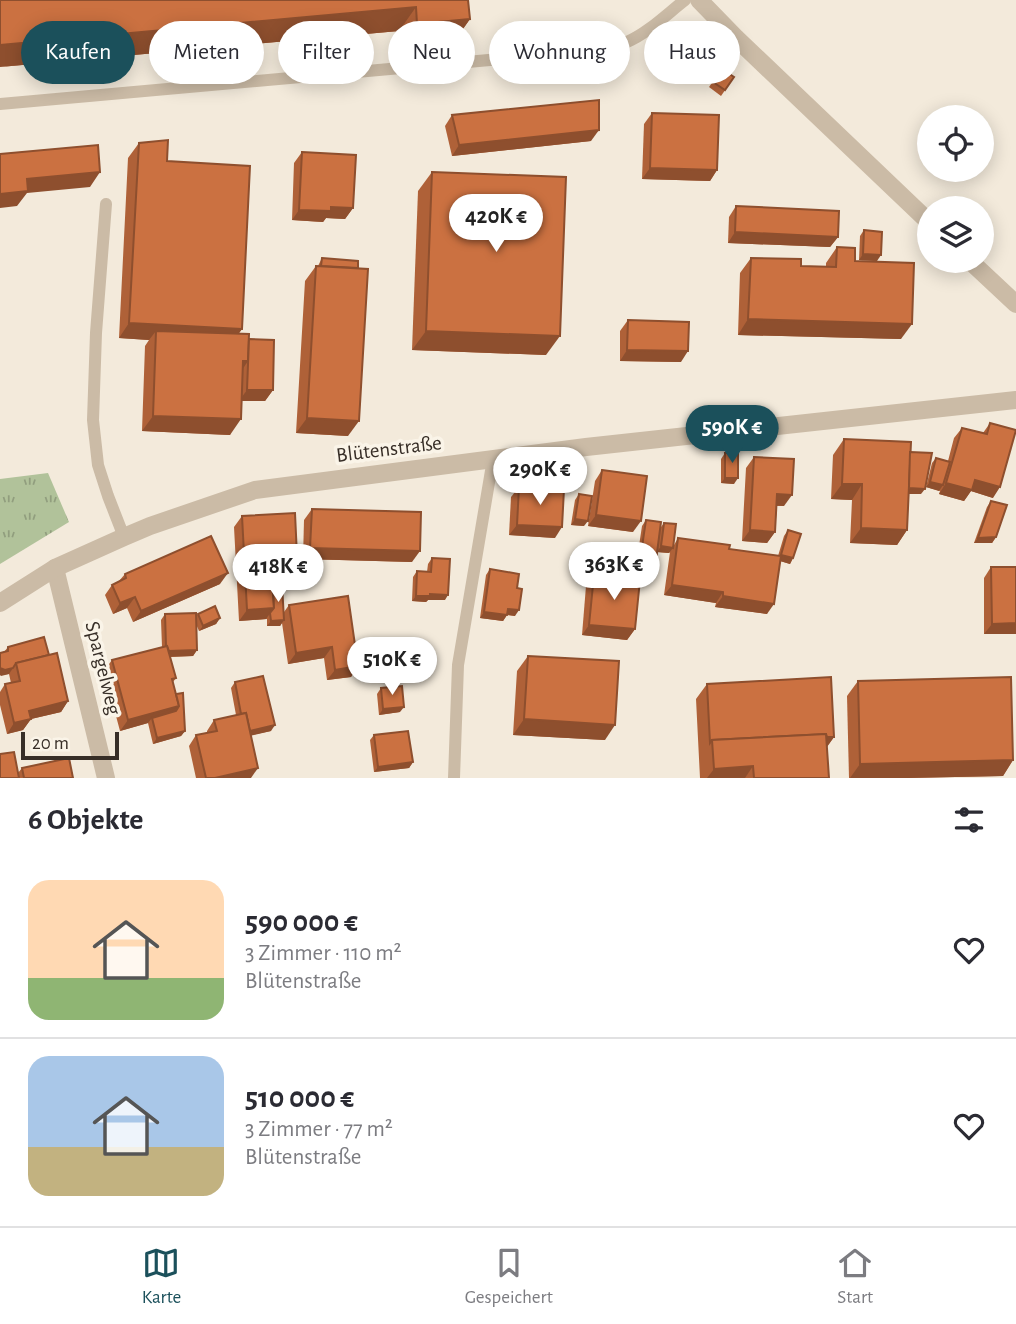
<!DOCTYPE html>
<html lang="de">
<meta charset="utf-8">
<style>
:root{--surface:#fff;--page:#f7f7f7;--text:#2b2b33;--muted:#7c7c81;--line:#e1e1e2;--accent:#1b505b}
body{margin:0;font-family:"Alegreya Sans",sans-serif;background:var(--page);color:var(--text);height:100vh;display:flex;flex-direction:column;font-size:26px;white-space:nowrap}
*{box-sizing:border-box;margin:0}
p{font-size:23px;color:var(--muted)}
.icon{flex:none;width:38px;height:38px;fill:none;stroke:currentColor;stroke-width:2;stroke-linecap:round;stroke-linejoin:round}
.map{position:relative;height:778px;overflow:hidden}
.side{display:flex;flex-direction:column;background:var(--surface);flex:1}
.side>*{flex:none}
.hud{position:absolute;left:21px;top:21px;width:975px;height:63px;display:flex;gap:14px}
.controls{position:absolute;left:917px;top:105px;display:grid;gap:14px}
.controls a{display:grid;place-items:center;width:77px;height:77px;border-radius:50%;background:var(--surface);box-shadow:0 4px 18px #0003;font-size:35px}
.scale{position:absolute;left:21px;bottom:18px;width:98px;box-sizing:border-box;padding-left:7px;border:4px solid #372e27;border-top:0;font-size:19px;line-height:24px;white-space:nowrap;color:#372e27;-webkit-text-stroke:5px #faf4e8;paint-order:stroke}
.price{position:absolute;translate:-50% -60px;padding:0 16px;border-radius:24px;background:#fff;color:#222;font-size:23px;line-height:46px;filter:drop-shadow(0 2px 4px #0008)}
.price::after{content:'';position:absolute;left:50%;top:42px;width:21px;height:16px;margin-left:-10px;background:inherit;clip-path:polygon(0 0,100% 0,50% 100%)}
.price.on{background:var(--accent);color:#fff}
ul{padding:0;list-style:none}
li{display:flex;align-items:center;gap:21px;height:175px;padding:0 28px}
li+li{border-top:2px solid var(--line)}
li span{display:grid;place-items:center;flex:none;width:196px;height:140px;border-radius:21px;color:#555}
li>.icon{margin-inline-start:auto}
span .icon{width:84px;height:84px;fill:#fffc;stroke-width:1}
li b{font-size:30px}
h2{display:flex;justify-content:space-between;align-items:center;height:84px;padding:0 28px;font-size:30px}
.chip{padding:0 24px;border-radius:32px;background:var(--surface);box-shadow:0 4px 18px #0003;font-size:24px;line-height:63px}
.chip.on{background:var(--accent);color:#fff}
.dock{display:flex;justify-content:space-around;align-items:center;height:98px;border-top:2px solid var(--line);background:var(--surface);font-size:19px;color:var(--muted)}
.dock a{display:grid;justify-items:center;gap:4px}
.dock .on{color:var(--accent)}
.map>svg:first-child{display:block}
.park{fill:url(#park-tufts)}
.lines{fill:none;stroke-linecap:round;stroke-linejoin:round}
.service{stroke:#cbbba6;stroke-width:12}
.minor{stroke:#cbbba6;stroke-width:18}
.wall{fill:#af6138}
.shaded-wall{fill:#8e4f2e}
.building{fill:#cb7141;stroke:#8e4f2e;stroke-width:2}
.labels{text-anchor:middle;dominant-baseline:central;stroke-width:7;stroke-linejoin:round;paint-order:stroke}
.street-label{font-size:21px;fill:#372e27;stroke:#faf4e8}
</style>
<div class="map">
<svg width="1016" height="778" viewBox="0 0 1016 778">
<defs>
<pattern id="park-tufts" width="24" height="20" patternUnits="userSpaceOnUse" patternTransform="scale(1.75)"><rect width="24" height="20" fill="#b1c29a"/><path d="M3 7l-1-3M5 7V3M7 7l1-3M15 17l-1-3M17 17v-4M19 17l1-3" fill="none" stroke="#919e7e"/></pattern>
</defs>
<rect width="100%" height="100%" fill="#f3eadb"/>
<polygon class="park" points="48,473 69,522 0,564 0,479"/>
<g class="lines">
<g class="service">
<path d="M0 104 567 53C587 50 609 49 627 42 648 33 667 14 685 0"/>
<polyline points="106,204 96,333 93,420 98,465 108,496 124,537"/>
<polyline points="454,778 458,665 493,459"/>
</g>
<g class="minor">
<polyline points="699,0 736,38 929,222"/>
<polyline points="970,261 1016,304"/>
<polyline points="55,568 106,778"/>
<polyline points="0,603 55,568 124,537 150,526 255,490 586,447 1016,400"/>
</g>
</g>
<g class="wall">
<polygon points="468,0 470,19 453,43 401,48 399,31 0,67"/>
<polygon points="722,69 734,77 721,96 709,87"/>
<polygon points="652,113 717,170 710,181 642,179 644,124"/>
<polygon points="452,115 591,141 452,156 445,126"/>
<polygon points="139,143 167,161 242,329 239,333 249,339 273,390 265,401 241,401 230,435 142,431 145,346 149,340 119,338 128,158"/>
<polygon points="302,152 353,208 345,219 326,218 323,222 292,220 294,163"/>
<polygon points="432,172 546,355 412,350 418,191"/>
<polygon points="736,206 838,237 830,247 728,243 729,217"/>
<polygon points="864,230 877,261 859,260 860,236"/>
<polygon points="837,247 855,261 901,339 738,335 740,273 751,258 801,266 826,266 826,263"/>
<polygon points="322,258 348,436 296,433 305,281 316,266 318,266"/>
<polygon points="628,320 681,362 620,361 620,331"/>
<polygon points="990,423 993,498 971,491 964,501 939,494 940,491 926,487 932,463 936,458 948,461 954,438 962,428 983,433"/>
<polygon points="844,439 910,452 921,494 909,494 907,530 897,545 850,543 852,500 831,499 833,455"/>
<polygon points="725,453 734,484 721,483 721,459"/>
<polygon points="754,457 784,506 777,506 775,532 767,543 742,541 746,468"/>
<polygon points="602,470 633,532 588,526 595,481"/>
<polygon points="519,487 555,538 509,535 511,497"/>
<polygon points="579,494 584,526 571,525 575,500"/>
<polygon points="991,501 996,537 992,543 974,543 987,507"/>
<polygon points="312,509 412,562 303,559 304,520"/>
<polygon points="242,516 298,578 290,588 282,589 284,612 289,605 358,666 351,677 327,680 324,658 288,664 282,623 280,626 267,626 267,619 239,621 234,527"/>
<polygon points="646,520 661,527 664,523 674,545 678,538 729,549 778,556 784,536 788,530 793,558 790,564 780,561 767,614 715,607 716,603 664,595 670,552 669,553 657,552 654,576 650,581 634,579 642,526"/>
<polygon points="432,558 445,600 428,600 426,602 412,601 413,577 417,571 427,572 428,564"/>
<polygon points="991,567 1016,567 1016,634 984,634 984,578"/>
<polygon points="490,569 517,588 515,616 507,615 503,621 480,618 486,575"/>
<polygon points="125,574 220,584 133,622 127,608 113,614 105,595 112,585 119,581"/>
<polygon points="594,575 635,629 627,640 582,635 586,586"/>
<polygon points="165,614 196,616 198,614 220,618 216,624 199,631 196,624 197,650 193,656 170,657 176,678 173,682 185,731 181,736 153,744 148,723 120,731 104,671 112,660 162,647 161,620"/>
<polygon points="8,647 49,655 68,701 61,712 31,719 23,730 7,734 0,705 0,692 5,684 11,683 9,674 0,675 0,653 4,652"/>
<polygon points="528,656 605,740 513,735 517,671"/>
<polygon points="858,681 1013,760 1003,776 907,778 849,778 847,696"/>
<polygon points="235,682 271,731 251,735 251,778 196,778 189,746 196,735 207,733 207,731 214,720 236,715 231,688"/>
<polygon points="707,684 834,737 827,747 829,778 700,778 696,699"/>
<polygon points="381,688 400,712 379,715 377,694"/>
<polygon points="374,735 413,762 409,768 374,772 370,740"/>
<polygon points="22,768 73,778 0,778 18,773"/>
</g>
<g class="shaded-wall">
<polygon points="416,7 399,31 0,67 0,45"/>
<polygon points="470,19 453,43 401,48 417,24"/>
<polygon points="599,130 591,141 452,156 459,145"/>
<polygon points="650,168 717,170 710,181 642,179"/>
<polygon points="100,172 90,187 27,193 17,206 0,208 0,194 27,179"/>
<polygon points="331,207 353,208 345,219 326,218 323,222 292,220 299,210"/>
<polygon points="735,232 838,237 830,247 728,243"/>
<polygon points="863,254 881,255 877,261 859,260"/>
<polygon points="748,319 912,324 901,339 738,335"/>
<polygon points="129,323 242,329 231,344 156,331 149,340 119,338"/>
<polygon points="426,331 560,336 546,355 412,350"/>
<polygon points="627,350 688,351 681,362 620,361"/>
<polygon points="243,361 248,361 238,376"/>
<polygon points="247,390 273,390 265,401 239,401"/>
<polygon points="153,416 241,419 230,435 142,431"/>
<polygon points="307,418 359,421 348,436 296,433"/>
<polygon points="725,478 738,478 734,484 721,483"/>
<polygon points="975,480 1000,487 993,498 971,491 964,501 939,494 946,483"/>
<polygon points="930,482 943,485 939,491 926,487"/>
<polygon points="842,484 862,484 852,500 831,499"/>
<polygon points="902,488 925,489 921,494 898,494"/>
<polygon points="777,494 792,495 784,506 770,505"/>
<polygon points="596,515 641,521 633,532 588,526"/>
<polygon points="575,519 588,521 584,526 571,525"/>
<polygon points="517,525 562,527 555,538 509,535"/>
<polygon points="861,528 907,530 897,545 850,543"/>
<polygon points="750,530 775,532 767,543 742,541"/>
<polygon points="996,537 992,543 974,543 978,538"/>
<polygon points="661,546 673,548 669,553 657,552"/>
<polygon points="310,548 420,551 412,562 303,559"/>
<polygon points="781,555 793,558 790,564 777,560"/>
<polygon points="228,573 220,584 133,622 141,611"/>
<polygon points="638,573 654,576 650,581 634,579"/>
<polygon points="298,578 290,588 269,590 272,579"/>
<polygon points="672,585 723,592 716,603 664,595"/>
<polygon points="430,594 448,595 445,600 428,600 426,602 412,601 416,596"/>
<polygon points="723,596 774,604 767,614 715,607"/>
<polygon points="135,597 127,608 113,614 120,603"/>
<polygon points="274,608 266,619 239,621 247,610"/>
<polygon points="508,609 519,610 515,616 504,614"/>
<polygon points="484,612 507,615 503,621 480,618"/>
<polygon points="220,618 216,624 199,631 203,626"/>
<polygon points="284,620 280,626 267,626 271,621"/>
<polygon points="1016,623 1016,634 984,634 992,624"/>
<polygon points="589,625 635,629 627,640 582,635"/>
<polygon points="332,647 324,658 288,664 296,653"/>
<polygon points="197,650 193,656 163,657 167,651"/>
<polygon points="358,666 351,677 327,680 335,670"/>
<polygon points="0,668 13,668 9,674 1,676 0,675"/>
<polygon points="68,701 61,712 31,719 23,730 7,734 14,723 29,711"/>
<polygon points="179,706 172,717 152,718 148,723 120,731 128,720"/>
<polygon points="404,707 400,712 379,715 383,709"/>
<polygon points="524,719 615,725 605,740 513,735"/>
<polygon points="275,725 271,731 241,738 245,732"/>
<polygon points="185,731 181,736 153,744 157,738"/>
<polygon points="834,737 823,752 712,743"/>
<polygon points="1013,760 1003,776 907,778 850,778 860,764"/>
<polygon points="413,762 409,768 374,772 378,767"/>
<polygon points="753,766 745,778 707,778 714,769"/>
<polygon points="258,768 251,778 215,778"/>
</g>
<g class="building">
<polygon points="0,0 468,0 470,19 417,24 416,7 0,45"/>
<polygon points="722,69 734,77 725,90 713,82"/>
<polygon points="599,100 599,130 459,145 452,115"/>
<polygon points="652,113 719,115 717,170 650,168"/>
<polygon points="168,140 167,161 250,166 242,329 129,323 139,143"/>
<polygon points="98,145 100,172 27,179 28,191 0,194 0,154"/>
<polygon points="302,152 356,155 353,208 331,207 331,211 299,210"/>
<polygon points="432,172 566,177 560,336 426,331"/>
<polygon points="736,206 839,211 838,237 735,232"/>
<polygon points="864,230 882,232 881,255 863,254"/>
<polygon points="837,247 855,248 855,261 914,263 912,324 748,319 751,258 801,259 801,266 836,267"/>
<polygon points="322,258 358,261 358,268 321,266"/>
<polygon points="316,266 368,269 359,421 307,418"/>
<polygon points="628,320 689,322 688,351 627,350"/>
<polygon points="156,331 249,334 248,361 243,361 241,419 153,416"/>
<polygon points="249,339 274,340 273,390 247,390"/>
<polygon points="990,423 1016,430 1000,487 975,480 972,490 946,483 962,428 987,434"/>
<polygon points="844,439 911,442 907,530 861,528 862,484 842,484"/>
<polygon points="910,452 932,453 925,489 909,488"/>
<rect x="725" y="453" width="13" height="25"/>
<polygon points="754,457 794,459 792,495 777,494 775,532 750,530"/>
<polygon points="936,458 950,462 943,485 930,482"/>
<polygon points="602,470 647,476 641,521 596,515"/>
<polygon points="519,487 564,489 562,527 517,525"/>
<polygon points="579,494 592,496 588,521 575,519"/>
<polygon points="991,501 1007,505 996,537 978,538"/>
<polygon points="312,509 421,512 420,551 310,548"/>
<polygon points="295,513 298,578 272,579 274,608 247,610 242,516"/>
<polygon points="646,520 661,522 654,576 638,573"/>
<polygon points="664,523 676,524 673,548 661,546"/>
<polygon points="788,530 801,534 793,558 781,555"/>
<polygon points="211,536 228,573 141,611 135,597 120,603 112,585 126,578 125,574"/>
<polygon points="678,538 730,545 729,549 781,556 774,604 723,596 723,592 672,585"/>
<polygon points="432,558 450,559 448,595 430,594 430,596 416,596 417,571 431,572"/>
<polygon points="991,567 1016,567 1016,623 992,624"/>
<polygon points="490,569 519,574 517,588 522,589 519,610 508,609 507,615 484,612"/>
<polygon points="594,575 640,580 635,629 589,625"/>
<polygon points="282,584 284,620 271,621 270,613 274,608 273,585"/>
<polygon points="348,596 358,666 335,670 332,647 296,653 289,605"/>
<polygon points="215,606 220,618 203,626 198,614"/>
<polygon points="196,613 197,650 169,651 167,646 166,646 165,614"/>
<polygon points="44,637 49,655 16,663 13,668 5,670 0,668 0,653 8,651 8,647"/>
<polygon points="167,646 176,678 172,679 179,706 128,720 112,660"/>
<polygon points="57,653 68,701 29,711 31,719 14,723 5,684 20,681 16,663"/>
<polygon points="528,656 619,661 615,725 524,719"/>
<polygon points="263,676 275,725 250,731 246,713 241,714 235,682"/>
<polygon points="831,677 834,737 827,737 826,734 712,740 710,743 707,684"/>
<polygon points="1011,677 1013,760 860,764 858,681"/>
<polygon points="402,686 404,707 383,709 381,688"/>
<polygon points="183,693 185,731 157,738 152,718 176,711 179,706 176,694"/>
<polygon points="246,713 258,768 215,778 206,778 196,735 217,731 214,720"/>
<polygon points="408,731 413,762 378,767 374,735"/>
<polygon points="826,734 829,778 754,778 753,766 714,769 712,740"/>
<polygon points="14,752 19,778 0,778 0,754"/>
<polygon points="69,758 73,778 24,778 22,768"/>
</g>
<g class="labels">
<g class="street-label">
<text transform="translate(389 449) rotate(-7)">Blütenstraße</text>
<text transform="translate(103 668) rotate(76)">Spargelweg</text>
</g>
</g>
</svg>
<div class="controls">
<a><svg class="icon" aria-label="locate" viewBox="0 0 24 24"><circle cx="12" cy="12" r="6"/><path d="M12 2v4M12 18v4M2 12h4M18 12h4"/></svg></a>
<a><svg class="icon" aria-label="layers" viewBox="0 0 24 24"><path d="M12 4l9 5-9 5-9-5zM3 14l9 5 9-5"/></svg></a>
</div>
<div class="scale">20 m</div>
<b class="price" style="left:496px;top:254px">420K €</b>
<b class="price on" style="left:732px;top:465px">590K €</b>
<b class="price" style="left:540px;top:507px">290K €</b>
<b class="price" style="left:614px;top:602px">363K €</b>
<b class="price" style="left:278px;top:604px">418K €</b>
<b class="price" style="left:392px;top:697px">510K €</b>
<div class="hud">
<a class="chip on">Kaufen</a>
<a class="chip">Mieten</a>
<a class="chip">Filter</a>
<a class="chip">Neu</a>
<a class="chip">Wohnung</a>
<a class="chip">Haus</a>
</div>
</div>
<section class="side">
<h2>6 Objekte<svg class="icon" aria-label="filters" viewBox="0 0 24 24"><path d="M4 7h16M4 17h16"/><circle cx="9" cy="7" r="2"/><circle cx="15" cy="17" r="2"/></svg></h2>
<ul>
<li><span style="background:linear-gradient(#ffd9b3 70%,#8fb573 0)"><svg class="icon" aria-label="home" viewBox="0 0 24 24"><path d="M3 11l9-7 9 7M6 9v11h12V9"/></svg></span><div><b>590 000 €</b><p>3 Zimmer · 110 m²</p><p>Blütenstraße</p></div><svg class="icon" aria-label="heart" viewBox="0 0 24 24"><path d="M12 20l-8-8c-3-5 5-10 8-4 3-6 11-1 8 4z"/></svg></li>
<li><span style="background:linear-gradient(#a9c7e8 65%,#c2b280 0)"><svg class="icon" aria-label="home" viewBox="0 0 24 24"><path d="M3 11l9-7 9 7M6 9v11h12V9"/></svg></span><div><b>510 000 €</b><p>3 Zimmer · 77 m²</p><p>Blütenstraße</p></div><svg class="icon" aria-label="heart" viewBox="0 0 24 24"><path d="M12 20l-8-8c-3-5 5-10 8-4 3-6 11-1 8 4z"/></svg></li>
</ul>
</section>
<nav class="dock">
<a class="on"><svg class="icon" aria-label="map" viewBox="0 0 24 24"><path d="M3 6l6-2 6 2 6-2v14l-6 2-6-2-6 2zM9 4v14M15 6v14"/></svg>Karte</a>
<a><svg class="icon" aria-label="saved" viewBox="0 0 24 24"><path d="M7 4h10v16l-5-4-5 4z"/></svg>Gespeichert</a>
<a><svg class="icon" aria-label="home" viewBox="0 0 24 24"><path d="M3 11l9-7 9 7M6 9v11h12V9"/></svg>Start</a>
</nav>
